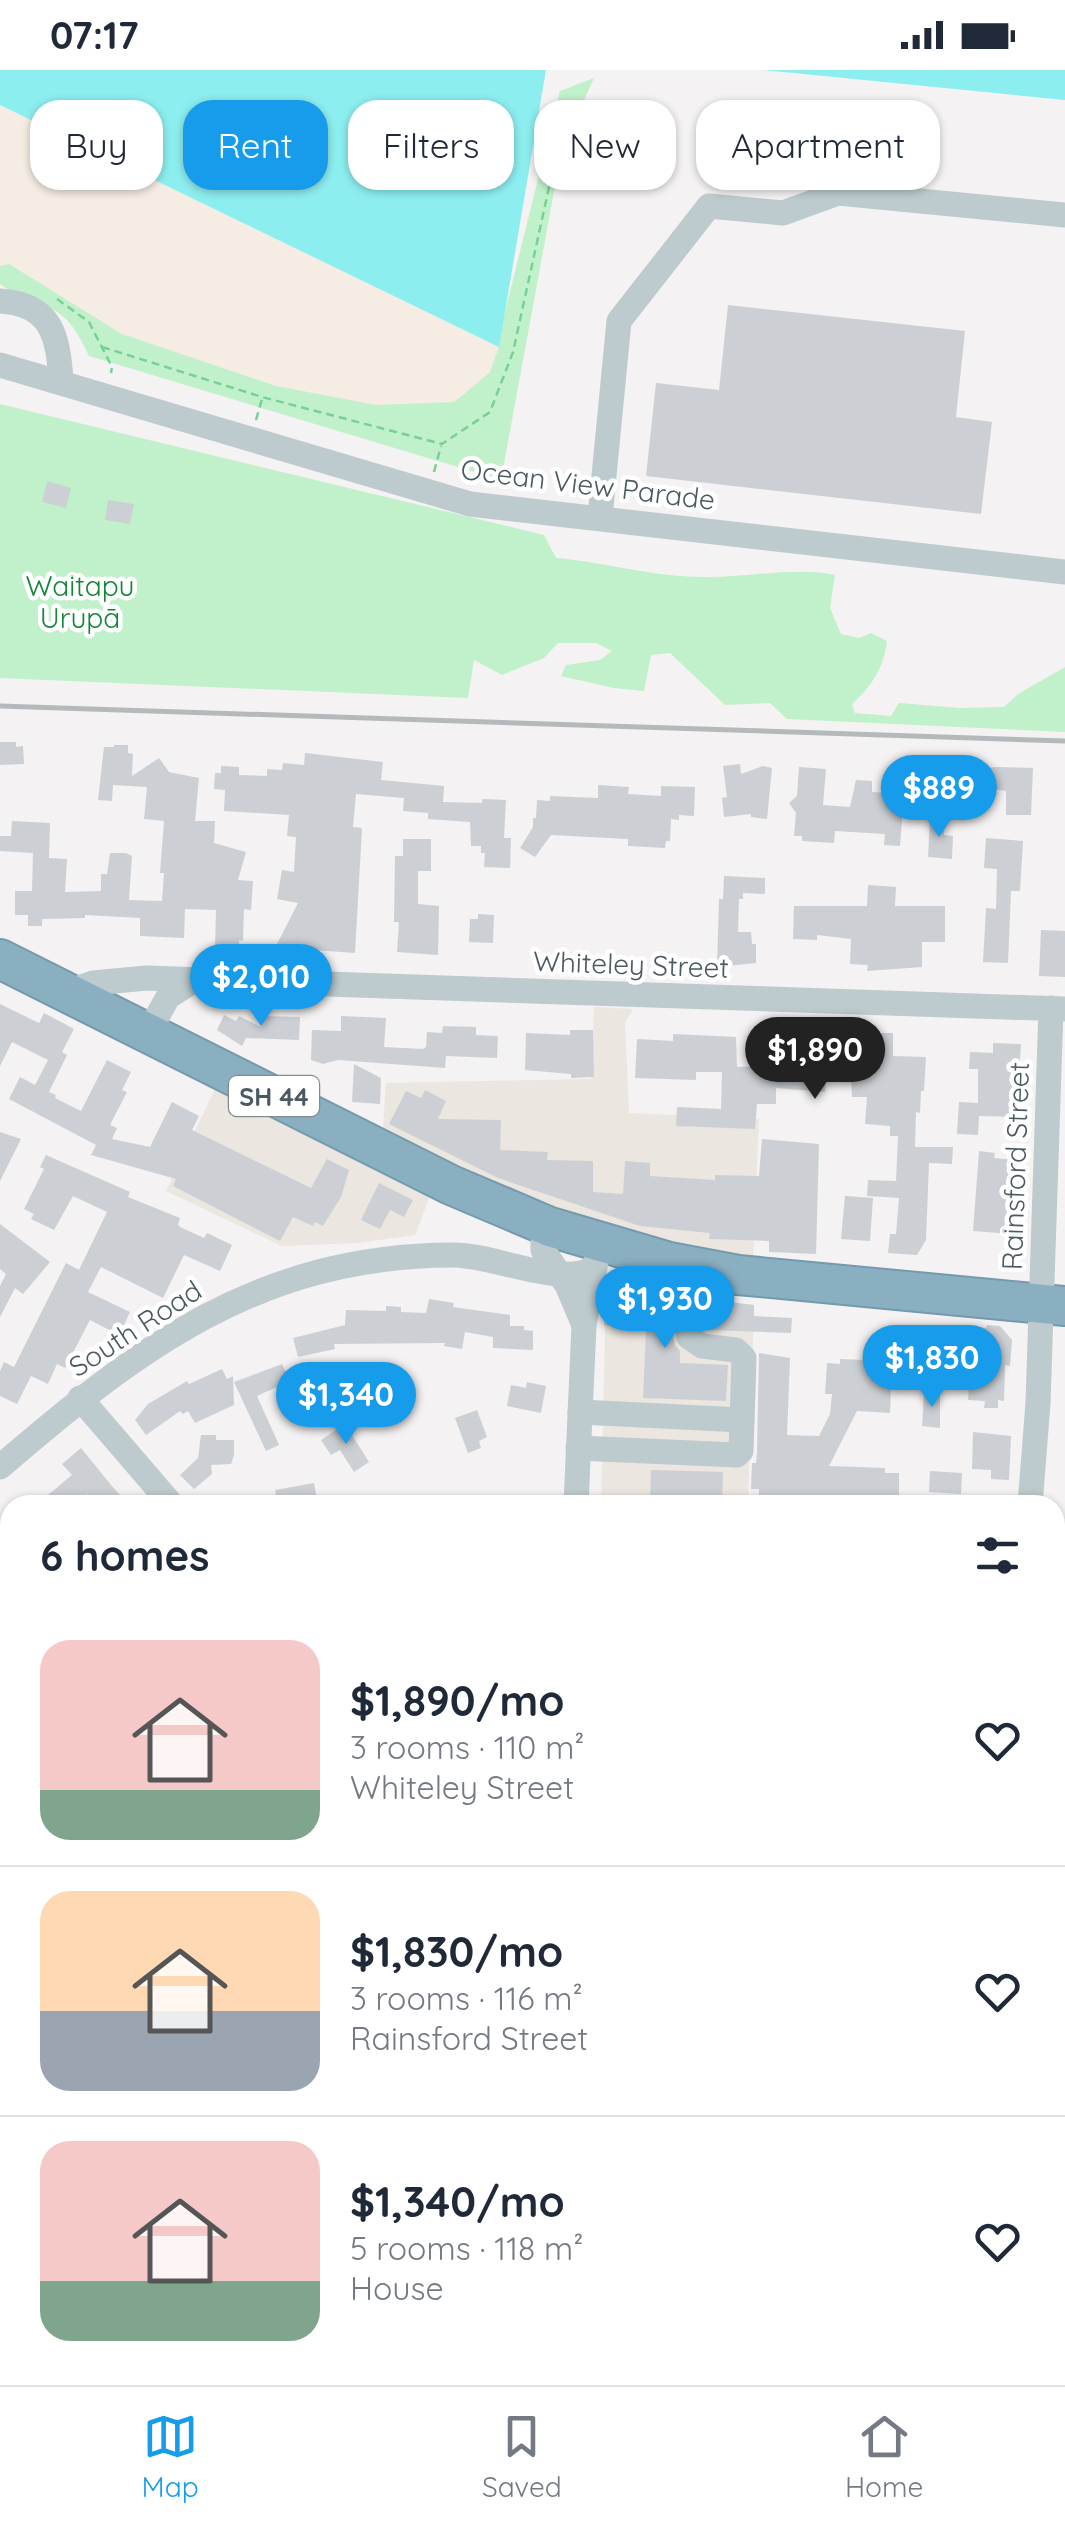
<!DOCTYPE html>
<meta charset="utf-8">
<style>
:root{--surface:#fff;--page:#f2f2f3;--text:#1f2937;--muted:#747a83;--line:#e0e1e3;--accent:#169cea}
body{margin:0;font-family:Quicksand,sans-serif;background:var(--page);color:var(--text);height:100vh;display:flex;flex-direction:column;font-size:38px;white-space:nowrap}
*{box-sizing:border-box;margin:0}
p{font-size:32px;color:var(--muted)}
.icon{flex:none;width:55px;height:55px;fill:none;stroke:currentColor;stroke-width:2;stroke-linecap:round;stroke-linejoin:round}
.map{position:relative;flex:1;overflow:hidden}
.panel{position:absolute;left:0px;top:1425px;width:1065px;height:890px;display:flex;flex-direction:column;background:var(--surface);border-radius:30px 30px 0 0;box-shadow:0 2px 8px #0004}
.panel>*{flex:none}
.guide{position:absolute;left:30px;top:30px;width:1005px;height:90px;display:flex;gap:20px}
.price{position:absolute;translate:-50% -85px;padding:0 22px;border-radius:35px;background:var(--accent);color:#fff;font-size:32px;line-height:65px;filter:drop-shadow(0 2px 5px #0008)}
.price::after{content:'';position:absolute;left:50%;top:60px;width:30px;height:22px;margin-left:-15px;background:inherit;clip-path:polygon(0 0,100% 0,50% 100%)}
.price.current{background:#222;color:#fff}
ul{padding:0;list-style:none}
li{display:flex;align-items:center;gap:30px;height:250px;padding:0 40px}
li+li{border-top:2px solid var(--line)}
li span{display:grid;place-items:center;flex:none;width:280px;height:200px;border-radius:30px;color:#555}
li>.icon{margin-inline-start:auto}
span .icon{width:120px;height:120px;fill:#fffc;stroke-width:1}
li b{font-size:42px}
h2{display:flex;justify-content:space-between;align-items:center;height:120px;padding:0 40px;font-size:42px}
.chip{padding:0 35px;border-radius:30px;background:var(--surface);box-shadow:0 2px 8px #0004;font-size:35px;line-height:90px}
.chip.current{background:var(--accent);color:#fff}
.status{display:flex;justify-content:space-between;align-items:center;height:70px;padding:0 50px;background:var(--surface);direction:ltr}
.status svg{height:28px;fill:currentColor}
.tab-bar{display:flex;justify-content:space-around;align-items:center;height:140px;border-top:2px solid var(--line);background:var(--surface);font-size:28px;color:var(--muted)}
.tab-bar a{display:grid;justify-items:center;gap:5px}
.tab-bar .current{color:var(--accent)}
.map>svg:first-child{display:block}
.commercial{fill:#ebe6df}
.green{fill:#c1f1ca}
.sand{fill:#f5ece3}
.water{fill:#8deeef}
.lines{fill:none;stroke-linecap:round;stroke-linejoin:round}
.stream{stroke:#8deeef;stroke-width:5}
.building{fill:#ccd0d4}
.highway-casing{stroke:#749aad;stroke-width:42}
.path{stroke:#78d193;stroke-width:2.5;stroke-dasharray:8 5;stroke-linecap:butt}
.minor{stroke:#bdcace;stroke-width:25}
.major{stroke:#b1c7d1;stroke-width:32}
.highway{stroke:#89afc1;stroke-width:38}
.rail{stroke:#b4b9bc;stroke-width:5}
.labels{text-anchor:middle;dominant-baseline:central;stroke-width:9;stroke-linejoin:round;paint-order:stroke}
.shield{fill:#fff;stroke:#808c90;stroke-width:2.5}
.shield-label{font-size:25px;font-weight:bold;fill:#495a60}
.street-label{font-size:28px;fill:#495a60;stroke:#fff}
.park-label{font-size:28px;fill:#158638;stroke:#fff}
</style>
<div class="status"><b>07:17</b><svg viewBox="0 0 49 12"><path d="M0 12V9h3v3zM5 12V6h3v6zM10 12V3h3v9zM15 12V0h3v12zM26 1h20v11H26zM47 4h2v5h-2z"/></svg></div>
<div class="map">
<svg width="1065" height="2315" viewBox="0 0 1065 2315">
<rect width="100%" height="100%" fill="#f4f2f2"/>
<g class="commercial">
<polygon points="594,937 633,939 625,953 629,1043 759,1049 753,1187 667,1178 580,1151 435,1086 383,1058 386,1013 591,1009"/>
<polygon points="215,1019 433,1118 415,1165 357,1173 282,1176 166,1121"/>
<polygon points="606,1222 754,1235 748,1435 601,1435"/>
</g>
<g class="green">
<path d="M594 8 562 78 501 410 89 286C61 223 45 247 0 214V196L9 193 122 264 454 332 490 302 560 21Z"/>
<path d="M0 334 544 465 556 488C606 492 652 507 703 507 745 508 796 496 835 505L830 538 841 564 859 568 871 563 887 571C884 598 871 617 852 634L855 643 891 646 899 633 960 638 1004 637 1018 624 1065 597V662L787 649 770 633 725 635 670 583 651 585 644 621 614 618 561 606 566 595 600 590 612 581 596 573H558L544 588 502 605 474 590 468 628 0 608Z"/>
</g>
<polygon class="sand" points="0,35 499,277 490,302 454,332 376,335 276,316 122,264 9,194 0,196"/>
<g class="water">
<polygon points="0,0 546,0 499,277 0,35"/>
<polygon points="763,0 1065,0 1065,30"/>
</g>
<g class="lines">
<g class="stream">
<polyline points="1055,1622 1065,1622"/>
<polyline points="393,2315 395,2305"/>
</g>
</g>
<g class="building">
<polygon points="728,235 965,261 956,347 992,352 981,444 646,406 656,313 719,320"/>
<polygon points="47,411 71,418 66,438 42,432"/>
<polygon points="108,430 134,434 130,454 105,450"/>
<polygon points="0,672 16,672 16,677 23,676 24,694 0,695"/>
<polygon points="114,675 128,675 128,683 133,684 132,706 159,688 169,702 199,708 195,751 215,751 214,773 246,782 238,810 253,811 251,840 244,839 243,871 239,870 239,879 215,879 216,840 185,839 184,868 140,866 140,848 85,845 85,848 42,849 42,856 28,856 28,845 15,845 15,821 32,821 33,783 0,781 0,766 11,766 12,751 50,753 49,788 67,789 65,822 101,821 101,804 107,804 110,783 126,783 132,786 129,830 162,831 164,803 160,803 164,751 144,749 147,717 113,715 112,731 98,730 104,677 114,677"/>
<polygon points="305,683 383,692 381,710 444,716 443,732 482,733 482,729 506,730 504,768 511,768 510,798 484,797 485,783 481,783 481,776 471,776 470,752 428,749 428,743 403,741 404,728 356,724 353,757 362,758 355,883 314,880 309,891 277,874 298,833 277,829 282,800 294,802 296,767 287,766 289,745 224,741 225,720 214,719 215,703 221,703 221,696 239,697 239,705 267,706 267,699 282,700 283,693 304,695"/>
<polygon points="740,694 741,704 763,696 772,698 767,749 751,747 751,744 724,747 722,728 727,727 723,696"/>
<polygon points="799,697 826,699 823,735 850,737 856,710 872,711 872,722 904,724 900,776 884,775 885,764 835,761 834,773 802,771 802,766 794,766 796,743 789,733 797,726"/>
<polygon points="998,697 1033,698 1031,745 1006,745 1006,721 982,718 983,698"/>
<polygon points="598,715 629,717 628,724 661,726 661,716 695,717 694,746 679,745 679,750 671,749 670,771 666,771 665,778 628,776 628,769 551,765 535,787 520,778 533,757 533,748 536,748 537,730 550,731 550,726 598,728"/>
<polygon points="930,746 945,747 944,765 953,766 952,789 928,787"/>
<polygon points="986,768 1023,771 1020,821 1011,821 1008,893 983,892 986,838 996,839 997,799 984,798"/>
<polygon points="403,769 431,769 431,801 418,801 418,834 439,836 438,885 397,882 399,852 394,852 395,786 403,786"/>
<polygon points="724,806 765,808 765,824 743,823 743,829 739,829 738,862 751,862 752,874 756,874 756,893 717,897 719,829 723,829"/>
<polygon points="868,815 896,817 895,836 945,836 945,872 922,872 922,897 867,901 868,895 850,894 851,869 817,865 817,870 793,869 794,836 867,836"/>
<polygon points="478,844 494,845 493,873 469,872 470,849 478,849"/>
<polygon points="1041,860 1065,861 1065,907 1039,906"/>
<polygon points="0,934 39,953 44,943 74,959 62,982 67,985 49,1022 56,1025 55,1028 81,1041 107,990 131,1002 122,1020 127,1022 110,1055 117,1058 112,1069 150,1077 172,1032 199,1046 192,1060 311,1118 327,1089 349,1100 341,1127 323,1156 315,1152 313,1156 293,1147 280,1171 173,1116 176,1109 91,1085 96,1075 9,1029 20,1007 35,1015 48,990 12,972 0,996"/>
<polygon points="224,945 236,951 239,946 261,957 262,946 300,947 299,970 246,968 242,976 217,960"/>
<polygon points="341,946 386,948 384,977 423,979 426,977 427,962 442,963 443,956 476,957 476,965 498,966 497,988 446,986 445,998 338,990 323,994 311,990 312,960 341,961"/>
<polygon points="570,960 593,960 594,1007 571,1008 571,1004 525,1000 526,963 570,965"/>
<polygon points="798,962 815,962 815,974 869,977 869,963 893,963 893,986 926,987 924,1021 921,1021 920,1043 916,1042 915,1077 953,1077 952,1094 929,1093 926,1170 917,1185 888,1183 890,1164 896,1164 899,1128 867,1126 868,1110 896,1111 898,1066 890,1066 890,1056 865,1054 867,1027 852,1027 851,1008 826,1007 825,1022 776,1018 776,1034 757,1034 755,1059 676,1056 677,1037 721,1039 722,1002 696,1002 696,1010 635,1008 637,969 673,971 673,964 736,967 737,997 765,996 766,979 785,980 785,975 798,975"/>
<polygon points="993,973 1021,974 1016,1047 979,1046 978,1065 957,1064 959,1032 978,1033 978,999 969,999 970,982 993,983"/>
<polygon points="354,994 381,1008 380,1034 352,1032"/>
<polygon points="425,1020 446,1031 438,1049 501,1050 500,1080 548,1082 547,1090 593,1091 593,1122 623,1124 625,1091 650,1093 650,1106 715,1110 715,1105 759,1106 762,1069 819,1074 816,1184 769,1182 769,1171 709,1169 710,1163 640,1156 498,1108 389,1054 406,1021 421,1028"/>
<polygon points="0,1062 21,1069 0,1111"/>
<polygon points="979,1081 995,1083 994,1088 1014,1090 1010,1164 973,1161"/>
<polygon points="46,1085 130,1122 128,1127 180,1148 178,1154 180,1157 204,1168 207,1163 232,1175 220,1201 184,1185 163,1228 101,1197 88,1222 130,1242 119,1265 90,1250 65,1298 57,1294 48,1314 31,1306 17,1334 0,1326 0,1301 4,1292 14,1297 66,1193 79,1200 107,1142 73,1126 54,1160 31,1149 34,1144 24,1139 44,1099 40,1097"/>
<polygon points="379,1113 413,1130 404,1147 390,1140 380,1159 361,1150"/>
<polygon points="845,1126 873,1128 870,1171 841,1169"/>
<polygon points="0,1154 50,1192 23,1224 15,1218 0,1247 0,1216 6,1204 0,1199"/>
<polygon points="607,1222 672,1228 671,1257 675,1275 680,1281 680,1293 728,1295 726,1331 643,1328 646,1260 625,1260 626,1257 604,1255"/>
<polygon points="429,1229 454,1233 453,1237 510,1245 510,1256 524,1256 524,1260 533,1261 533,1280 493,1278 493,1267 465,1262 462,1279 444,1276 445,1273 334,1274 335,1279 298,1287 293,1268 345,1255 346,1240 386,1241 386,1236 401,1237 401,1242 426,1243"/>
<polygon points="705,1229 754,1235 754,1246 792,1248 791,1263 708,1260 703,1254"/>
<polygon points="963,1255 986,1258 987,1255 1000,1256 1012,1270 1010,1296 1005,1295 1004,1331 998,1330 998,1338 984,1338 985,1331 968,1330 969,1315 930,1314 930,1289 960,1290"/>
<polygon points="759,1283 790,1288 787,1365 819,1366 830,1344 832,1324 825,1324 827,1293 840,1294 840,1289 892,1291 890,1343 857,1341 829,1396 885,1398 885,1403 899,1403 899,1430 866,1431 867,1435 759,1435 759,1419 751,1419 752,1393 756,1393 757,1382"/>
<polygon points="282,1294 290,1311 257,1326 279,1375 266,1381 234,1312"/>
<polygon points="222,1299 227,1309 233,1306 234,1335 195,1353 188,1341 183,1344 180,1341 146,1365 135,1350 148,1334 187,1311 189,1314"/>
<polygon points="527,1312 546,1316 541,1343 507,1336 511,1315 526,1318"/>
<polygon points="924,1322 940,1323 940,1358 922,1356"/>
<polygon points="477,1340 487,1367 479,1371 481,1378 468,1383 455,1348"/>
<polygon points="345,1354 369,1392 354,1402 340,1380 331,1385 321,1370"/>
<polygon points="973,1362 1011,1366 1009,1410 991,1409 991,1400 972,1399"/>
<polygon points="201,1365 216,1365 216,1370 234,1370 234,1385 231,1394 211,1395 212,1404 194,1419 180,1405 198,1388"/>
<polygon points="81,1378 111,1415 129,1435 96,1435 87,1424 74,1435 36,1435 72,1405 62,1394"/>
<polygon points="651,1400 723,1402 722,1435 650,1434"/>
<polygon points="930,1401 962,1403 961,1424 929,1422"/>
<polygon points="314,1413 318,1435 278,1435 275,1420"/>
</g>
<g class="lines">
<defs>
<polyline id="highway" points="0,889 451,1115 550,1157 669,1192 738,1205 1065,1236"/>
</defs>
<use href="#highway" class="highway-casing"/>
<g class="path">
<polyline points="57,229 89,252 112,297 111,303"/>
<polyline points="102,277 262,327 442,374 490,342 513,282 567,35"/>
<polyline points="256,350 262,329"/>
<polyline points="434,402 441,376"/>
<polyline points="1055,1588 1065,1589"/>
<polyline points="371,2315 373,2305"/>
</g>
<g class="minor">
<path d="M0 231C52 234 58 266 61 311"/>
<polyline points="0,295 470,434 1065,502"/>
<polyline points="600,447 619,251 709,136 783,143 838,123 1065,145"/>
<polyline points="67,922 93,913 147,908 1065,939"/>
<polyline points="148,963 168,927 195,910"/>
<polyline points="543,1173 543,1180 567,1215 584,1255"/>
<polyline points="80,1328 172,1435"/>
<polyline points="580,1342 742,1350"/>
<polyline points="578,1378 737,1385 741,1381 744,1288 736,1280 702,1276 689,1267 687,1255 690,1196"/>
<path d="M0 1397C139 1277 260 1186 452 1185 493 1184 559 1218 594 1198"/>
<polyline points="576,1435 584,1255 597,1187"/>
<polyline points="1030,1435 1038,1333 1051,938"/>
<polyline points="1055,1800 1065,1805"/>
<polyline points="0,1828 10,1828"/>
<polyline points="0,1952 10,1952"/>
<polyline points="678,2305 682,2315"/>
</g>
<g class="major">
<polyline points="0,2073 10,2073"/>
<polyline points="1055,2122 1065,2123"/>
</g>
<use href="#highway" class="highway"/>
<polyline class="rail" points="0,636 1065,671"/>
</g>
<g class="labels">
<rect class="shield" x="229" y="1006" width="90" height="40" rx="8"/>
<g class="shield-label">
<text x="274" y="1026">SH 44</text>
</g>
<g class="street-label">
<text transform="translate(588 414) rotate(7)">Ocean View Parade</text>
<text transform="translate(631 894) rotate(2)">Whiteley Street</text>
<text transform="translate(1015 1096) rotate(-88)">Rainsford Street</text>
<text transform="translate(135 1258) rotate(-33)">South Road</text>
</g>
<g class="park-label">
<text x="80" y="515">Waitapu<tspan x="80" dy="32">Urupā</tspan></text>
</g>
</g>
</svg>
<b class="price" style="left:939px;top:770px">$889</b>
<b class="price" style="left:261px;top:959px">$2,010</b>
<b class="price current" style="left:815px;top:1032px">$1,890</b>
<b class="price" style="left:665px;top:1281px">$1,930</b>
<b class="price" style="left:932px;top:1340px">$1,830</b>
<b class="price" style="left:346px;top:1377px">$1,340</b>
<div class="guide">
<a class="chip">Buy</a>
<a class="chip current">Rent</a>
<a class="chip">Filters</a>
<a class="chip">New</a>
<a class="chip">Apartment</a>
</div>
<section class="panel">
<h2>6 homes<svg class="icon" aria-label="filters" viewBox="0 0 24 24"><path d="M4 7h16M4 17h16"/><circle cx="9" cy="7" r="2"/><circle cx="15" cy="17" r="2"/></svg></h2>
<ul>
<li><span style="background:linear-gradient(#f6c9c9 75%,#7fa58c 0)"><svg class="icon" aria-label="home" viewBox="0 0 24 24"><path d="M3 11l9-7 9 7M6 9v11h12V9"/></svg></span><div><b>$1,890/mo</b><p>3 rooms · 110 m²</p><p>Whiteley Street</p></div><svg class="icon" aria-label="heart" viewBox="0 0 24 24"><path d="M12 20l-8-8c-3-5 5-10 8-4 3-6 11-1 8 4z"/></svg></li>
<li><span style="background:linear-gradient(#ffd9b3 60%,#9aa5b1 0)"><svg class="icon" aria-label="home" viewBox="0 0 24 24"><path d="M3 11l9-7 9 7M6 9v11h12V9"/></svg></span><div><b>$1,830/mo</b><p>3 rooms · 116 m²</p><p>Rainsford Street</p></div><svg class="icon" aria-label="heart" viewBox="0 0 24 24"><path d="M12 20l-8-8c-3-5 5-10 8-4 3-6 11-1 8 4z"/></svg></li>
<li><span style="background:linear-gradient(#f6c9c9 70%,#7fa58c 0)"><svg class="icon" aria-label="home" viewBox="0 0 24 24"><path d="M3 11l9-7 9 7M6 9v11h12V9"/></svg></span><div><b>$1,340/mo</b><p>5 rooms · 118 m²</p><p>House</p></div><svg class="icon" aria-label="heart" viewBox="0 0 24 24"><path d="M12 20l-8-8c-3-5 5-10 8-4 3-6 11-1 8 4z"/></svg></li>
</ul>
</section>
</div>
<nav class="tab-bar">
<a class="current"><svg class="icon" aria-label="map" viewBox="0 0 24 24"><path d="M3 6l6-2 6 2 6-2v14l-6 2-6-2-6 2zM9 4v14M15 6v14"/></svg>Map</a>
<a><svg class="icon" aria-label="saved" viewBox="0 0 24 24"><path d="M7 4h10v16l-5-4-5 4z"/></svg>Saved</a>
<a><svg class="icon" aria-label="home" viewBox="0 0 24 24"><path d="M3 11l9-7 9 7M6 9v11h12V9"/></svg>Home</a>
</nav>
